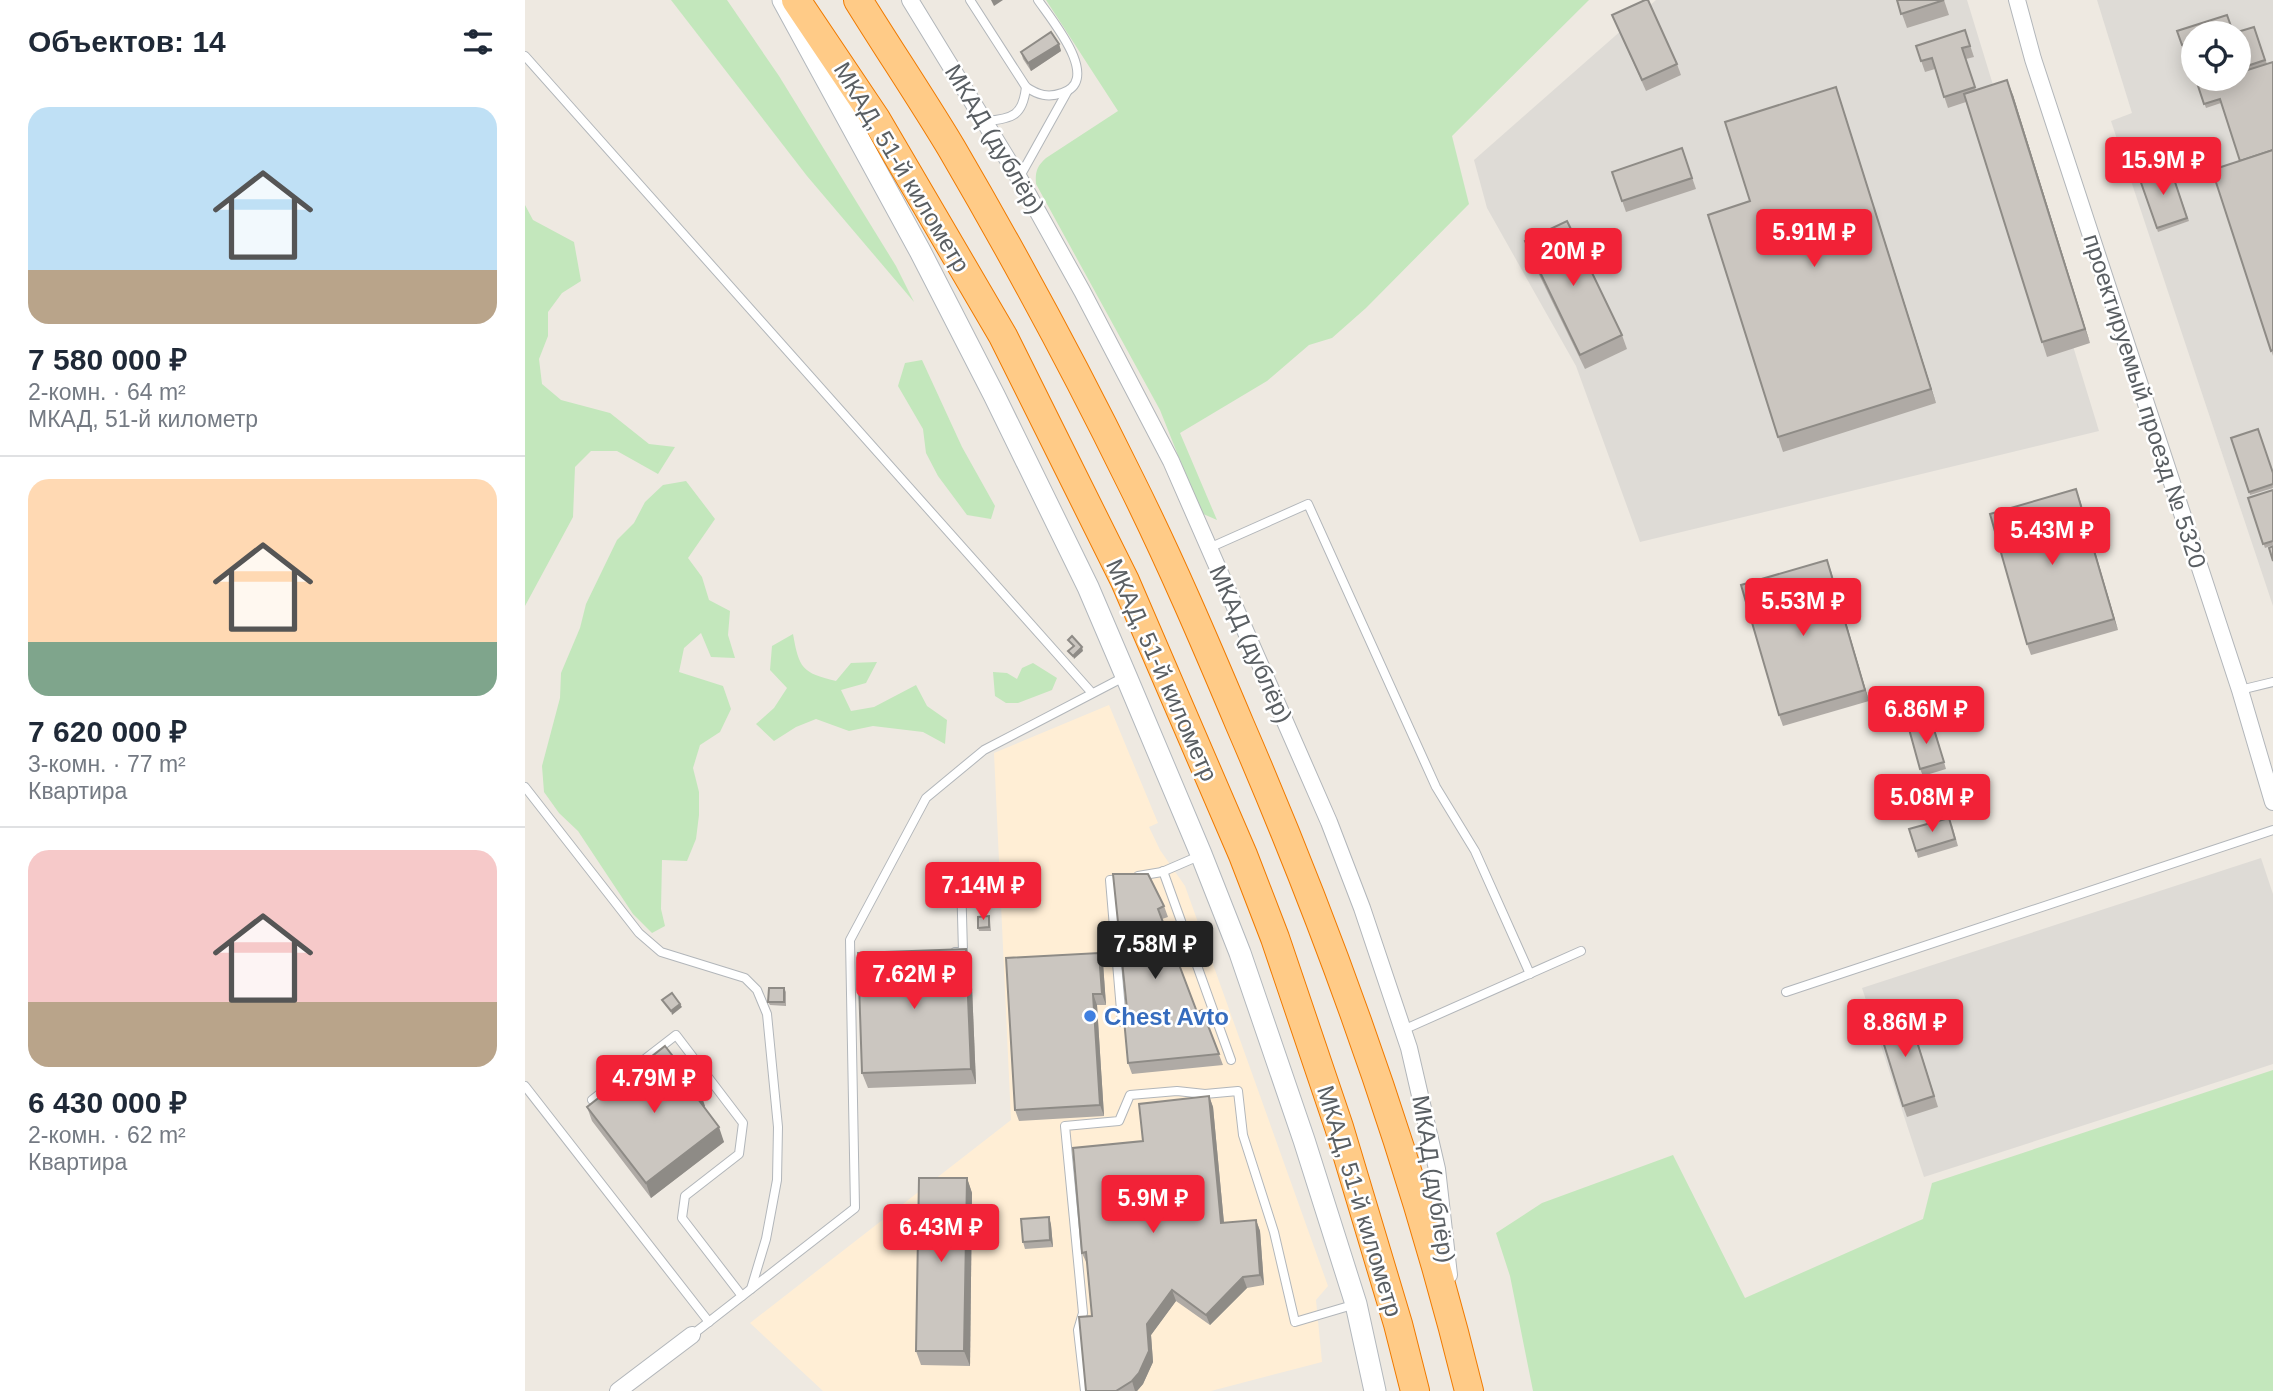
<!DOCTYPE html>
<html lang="ru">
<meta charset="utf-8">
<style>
:root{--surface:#fff;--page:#f2f2f3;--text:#1f2937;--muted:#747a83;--line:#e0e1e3;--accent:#f22237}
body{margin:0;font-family:Helvetica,sans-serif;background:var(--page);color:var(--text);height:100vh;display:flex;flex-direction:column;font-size:26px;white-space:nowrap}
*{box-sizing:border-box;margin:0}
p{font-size:23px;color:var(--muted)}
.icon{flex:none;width:38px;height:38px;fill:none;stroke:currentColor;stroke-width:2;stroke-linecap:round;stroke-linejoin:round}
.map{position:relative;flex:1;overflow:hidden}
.side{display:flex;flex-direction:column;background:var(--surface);width:525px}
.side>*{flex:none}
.tools{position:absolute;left:1656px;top:21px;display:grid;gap:14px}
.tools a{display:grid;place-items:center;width:70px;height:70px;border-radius:50%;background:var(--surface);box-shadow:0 4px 18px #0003;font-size:35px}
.price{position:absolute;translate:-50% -60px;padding:0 16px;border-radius:7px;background:var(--accent);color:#fff;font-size:23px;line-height:46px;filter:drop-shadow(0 2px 4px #0008)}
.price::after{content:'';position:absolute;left:50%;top:42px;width:21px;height:16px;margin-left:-10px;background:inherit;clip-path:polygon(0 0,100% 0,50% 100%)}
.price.current{background:#222;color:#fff}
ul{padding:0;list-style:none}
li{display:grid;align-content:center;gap:14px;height:371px;padding:0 28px}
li+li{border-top:2px solid var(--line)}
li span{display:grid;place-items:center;height:217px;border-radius:21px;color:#555}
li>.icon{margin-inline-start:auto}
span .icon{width:126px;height:126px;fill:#fffc;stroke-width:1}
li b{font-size:30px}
h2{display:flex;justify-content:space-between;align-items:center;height:84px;padding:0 28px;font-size:30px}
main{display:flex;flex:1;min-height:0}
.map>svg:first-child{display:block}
.commercial{fill:#ffeed5}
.industrial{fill:#dedbd6;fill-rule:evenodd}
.green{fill:#c3e7bc}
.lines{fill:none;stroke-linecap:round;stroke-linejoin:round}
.lane-casing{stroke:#b2b6ba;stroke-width:10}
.street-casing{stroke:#b2b6ba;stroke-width:18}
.secondary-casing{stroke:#b3b8bd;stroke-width:23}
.highway-casing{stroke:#ef7a00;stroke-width:30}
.lane{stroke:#fff;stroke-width:8}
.street{stroke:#fff;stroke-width:16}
.secondary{stroke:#fff;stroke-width:21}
.highway{stroke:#ffcb87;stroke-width:28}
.wall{fill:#afaaa5}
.shaded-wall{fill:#8e8b86}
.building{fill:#cbc6c0;stroke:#8e8b86;stroke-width:2}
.shop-dot{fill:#3f7fe0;stroke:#fff;stroke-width:2.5}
.labels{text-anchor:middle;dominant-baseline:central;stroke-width:5;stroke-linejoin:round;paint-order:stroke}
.street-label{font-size:24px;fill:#5a5f63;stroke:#fff}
.shop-label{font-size:24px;font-weight:bold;fill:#366cbe;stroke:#fff;text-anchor:start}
</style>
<main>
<section class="side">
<h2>Объектов: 14<svg class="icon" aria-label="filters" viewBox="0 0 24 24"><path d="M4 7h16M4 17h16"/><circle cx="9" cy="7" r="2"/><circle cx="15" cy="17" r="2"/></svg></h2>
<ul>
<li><span style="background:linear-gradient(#bfe0f5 75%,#b9a48a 0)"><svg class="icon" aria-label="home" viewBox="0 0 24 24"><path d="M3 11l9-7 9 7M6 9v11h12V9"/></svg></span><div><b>7 580 000 ₽</b><p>2-комн. · 64 m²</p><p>МКАД, 51-й километр</p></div></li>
<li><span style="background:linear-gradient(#ffd9b3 75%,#7fa58c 0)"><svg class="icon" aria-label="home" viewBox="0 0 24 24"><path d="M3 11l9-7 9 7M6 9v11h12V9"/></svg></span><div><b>7 620 000 ₽</b><p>3-комн. · 77 m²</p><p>Квартира</p></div></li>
<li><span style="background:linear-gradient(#f6c9c9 70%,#b9a48a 0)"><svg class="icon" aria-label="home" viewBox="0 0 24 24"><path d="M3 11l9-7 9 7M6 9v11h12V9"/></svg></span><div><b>6 430 000 ₽</b><p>2-комн. · 62 m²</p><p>Квартира</p></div></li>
</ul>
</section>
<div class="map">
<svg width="1748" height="1391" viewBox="0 0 1748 1391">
<rect width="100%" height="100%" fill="#eee9e1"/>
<polygon class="commercial" points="584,705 633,823 624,827 635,850 660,886 803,1286 791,1300 797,1362 686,1391 298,1391 225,1323 486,1120 469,753"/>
<g class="industrial">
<polygon points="1131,0 1442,0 1574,431 1115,542 1051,366 962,208 949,160"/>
<path d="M1572 0H1748V606L1586 121 1607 113ZM1668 33H1713V79H1668Z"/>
<polygon points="1736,858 1748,894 1748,1064 1399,1177 1337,988"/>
</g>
<g class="green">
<polygon points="146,0 202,0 254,76 371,266 389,302 282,176"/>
<path d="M521 0H1064L927 136 944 204 841 308 807 338 784 345 742 381 655 433 692 520 676 513 635 410 511 184C510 172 512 166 521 158L593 111Z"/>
<polygon points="0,205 8,220 49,242 56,281 37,293 23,312 23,336 14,359 17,384 36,400 85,413 124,444 150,447 133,474 92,451 66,451 50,467 48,517 0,606"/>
<polygon points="397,360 437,447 470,506 466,519 442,515 413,476 401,453 398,429 373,386 380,363"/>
<polygon points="161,481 190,519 163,558 177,577 184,600 205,611 203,635 210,658 186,657 176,633 159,648 154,672 198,686 206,709 195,732 175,745 168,768 174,792 174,815 171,839 162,861 137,860 136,909 140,926 127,933 108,914 53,831 34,813 19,792 17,766 35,698 36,673 55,628 61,604 92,540 109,523 120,502 138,485"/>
<path d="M268 634C274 668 277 673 311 681L326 663 352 662 341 683 316 690 326 711 349 707 391 685 402 706 422 720 420 744 398 732 348 726 324 731 291 719 271 727 249 741 231 724 249 708 262 688 245 670 247 646Z"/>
<polygon points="508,663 532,678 527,690 493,703 481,703 470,696 468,672 482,673 492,679 497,668"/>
<polygon points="1748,1070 1748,1391 1008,1391 985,1276 971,1233 1017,1203 1148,1155 1220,1298 1398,1219 1407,1183"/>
</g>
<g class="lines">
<defs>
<g id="lane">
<path d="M445 0 501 87C513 95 523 98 537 93 578 80 525 18 513 0"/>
<polyline points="0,56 567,693"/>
<path d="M461 121C488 119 498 115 501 87"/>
<polyline points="494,178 542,92"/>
<polyline points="684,548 783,504 911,787 950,851 1005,974"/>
<polyline points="1715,690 1748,682"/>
<polyline points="0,787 114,933 136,952 220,978 232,990 242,1014 253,1127 252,1180 241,1239 226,1289"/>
<polyline points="638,871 706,1060"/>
<polyline points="613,876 637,872 674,856"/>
<polyline points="597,879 585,880 597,1022"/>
<polyline points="430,952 438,952 436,879"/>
<polyline points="1261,992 1748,830"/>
<polyline points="878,1030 1056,951"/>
<polyline points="0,1086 184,1322"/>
<polyline points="67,1100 151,1035 218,1123 214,1154 160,1196 157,1218 217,1296"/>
<polyline points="167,1335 330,1208 325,940 401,798 459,750 599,677"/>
<polyline points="560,1391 553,1330 558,1313 540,1126 594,1121 605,1095 652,1091 680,1094 713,1091 718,1135 749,1232 770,1322 831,1304"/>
</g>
<g id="street">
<polyline points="385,0 494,178 557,291 646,461 804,822 837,908 884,1048 912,1169 924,1275"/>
<polyline points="1492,0 1508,59 1715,690 1748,802"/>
<polyline points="93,1391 167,1335"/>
</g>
<polyline id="secondary" points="258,0 395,251 469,395 563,587 601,676 676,854 715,953 779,1140 831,1304 850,1391"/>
<g id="highway">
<polyline points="271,0 351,119 478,336 600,581 718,855 750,938 814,1127 873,1324 890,1391"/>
<path d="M333 0C364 50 397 99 427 149 490 257 550 368 605 480 645 560 680 642 715 725 808 940 888 1163 944 1391"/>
</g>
</defs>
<use href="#lane" class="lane-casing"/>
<use href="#street" class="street-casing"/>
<use href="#secondary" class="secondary-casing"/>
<use href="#highway" class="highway-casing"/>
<use href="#lane" class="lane"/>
<use href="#street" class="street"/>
<use href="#secondary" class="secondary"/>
<use href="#highway" class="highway"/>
</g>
<g class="wall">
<polygon points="1372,0 1419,0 1424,15 1382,28"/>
<polygon points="1087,15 1152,64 1156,75 1121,91"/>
<polygon points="1702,15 1708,33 1668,33 1668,46 1658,49 1652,31"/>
<polygon points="1729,27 1742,64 1713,73 1713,33"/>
<polygon points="1440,30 1449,57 1441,59 1451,90 1488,95 1565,343 1522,357 1441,102 1423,108 1410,69 1400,72 1391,46"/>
<polygon points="534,44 536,51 506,71 498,59 496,52"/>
<polygon points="1748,62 1748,356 1687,170 1715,161 1696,103 1681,108 1673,86"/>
<polygon points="1670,79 1696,79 1672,86"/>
<polygon points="1311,87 1411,403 1258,452 1253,437 1225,201"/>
<polygon points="1157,148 1171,189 1101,212 1087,172"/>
<polygon points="1645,167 1664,221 1633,232 1614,177"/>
<polygon points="1000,241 1097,335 1102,349 1060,369 1005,256"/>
<polygon points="1706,438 1748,473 1748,488 1725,495"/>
<polygon points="1551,489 1593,630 1506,655 1502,644"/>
<polygon points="1748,490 1748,545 1740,548 1723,498"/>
<polygon points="1302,560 1344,701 1258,726 1254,715"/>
<polygon points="1410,730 1421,769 1398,776 1395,769"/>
<polygon points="1427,825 1433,846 1393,858 1391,851"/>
<polygon points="588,874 639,906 643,917 637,919 672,1012 677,1010 698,1065 607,1074 603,1063 603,1019"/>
<polygon points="465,920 466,931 454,931 453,928"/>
<polygon points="574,953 578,963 581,1005 572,1005 579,1116 494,1121 490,1110"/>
<polygon points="446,963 451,1084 343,1088 337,1073"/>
<polygon points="259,988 261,992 261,1006 245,1005 243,1002"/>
<polygon points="1387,1024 1413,1107 1382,1117 1378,1106"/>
<polygon points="684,1096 688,1107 699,1223 731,1220 735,1231 739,1285 722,1288 685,1325 651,1301 626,1335 628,1362 618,1384 612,1391 561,1391 567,1316 562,1264 557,1253 618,1141"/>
<polygon points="180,1106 178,1107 199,1142 126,1198 67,1121 62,1107"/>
<polygon points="442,1178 447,1193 445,1366 396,1365 391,1351"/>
<polygon points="524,1217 526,1225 528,1247 500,1249 498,1242"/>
</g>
<g class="shaded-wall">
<polygon points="466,0 478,0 469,6"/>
<polygon points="534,44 536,51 506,71 503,63"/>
<polygon points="1482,80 1488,95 1565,343 1560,329"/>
<polygon points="1311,87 1316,102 1411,403 1406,389"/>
<polygon points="1551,489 1555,500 1593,630 1589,619"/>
<polygon points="1302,560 1306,571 1344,701 1340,690"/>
<polygon points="557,647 558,651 549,659 548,656"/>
<polygon points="441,949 446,963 451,1084 446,1069"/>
<polygon points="574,953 578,963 581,1005 577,994"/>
<polygon points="568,994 572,1005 579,1116 575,1105"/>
<polygon points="155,1004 157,1007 147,1015 146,1011"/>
<polygon points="175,1091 180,1106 175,1110 170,1095"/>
<polygon points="684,1096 688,1107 700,1234 696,1223"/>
<polygon points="194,1127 199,1142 126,1198 121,1183"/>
<polygon points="442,1178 447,1193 445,1366 439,1351"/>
<polygon points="524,1217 526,1225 528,1247 525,1240"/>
<polygon points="731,1220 735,1231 739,1285 735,1275"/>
<polygon points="718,1277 722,1288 685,1325 681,1315"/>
<polygon points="647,1290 651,1301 626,1335 628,1362 618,1384 612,1391 610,1391 607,1381 622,1324"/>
</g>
<g class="building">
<polygon points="1120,0 1123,0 1152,64 1117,80 1087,15"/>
<polygon points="1372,0 1419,0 1376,14"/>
<polygon points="1702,15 1707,29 1694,33 1668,33 1668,42 1657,45 1652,31"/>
<polygon points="1729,27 1740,60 1713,69 1713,33 1709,33"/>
<polygon points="1440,30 1445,46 1437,48 1450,87 1419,97 1407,58 1396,61 1391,46"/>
<polygon points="526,32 534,44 503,63 496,52"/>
<polygon points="1668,47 1668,73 1660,49"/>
<polygon points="1748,62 1748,150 1715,161 1695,99 1679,104 1673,86 1696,79 1713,79 1713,73"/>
<polygon points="1670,79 1683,79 1671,83"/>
<polygon points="1482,80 1560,329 1517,342 1439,94"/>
<polygon points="1311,87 1406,389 1253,437 1183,215 1225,201 1200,122"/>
<polygon points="1157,148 1167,178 1097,201 1087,172"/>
<polygon points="1748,150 1748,350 1746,351 1687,170"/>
<polygon points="1645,167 1662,218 1632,228 1614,177"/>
<polygon points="1042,221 1097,335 1055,355 1000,241"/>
<polygon points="1733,429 1748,473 1748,484 1724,492 1706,438"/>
<polygon points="1551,489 1589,619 1502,644 1465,514"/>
<polygon points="1748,490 1748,541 1738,544 1723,498"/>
<polygon points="1748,546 1748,561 1744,548"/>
<polygon points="1302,560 1340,690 1254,715 1216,585"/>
<polygon points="547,636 557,647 548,656 543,651 549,646 543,640"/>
<polygon points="1407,723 1419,762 1395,769 1384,729"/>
<polygon points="1424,818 1430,839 1391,851 1384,829"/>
<polygon points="588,874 623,874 639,906 633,909 672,1012 677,1010 694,1054 603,1063 599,1019 603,1019"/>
<polygon points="464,916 464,927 453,928 453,917"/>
<polygon points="441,949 446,1069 337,1073 333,953"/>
<polygon points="574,953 577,994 568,994 575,1105 490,1110 481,958"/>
<polygon points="244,988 259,988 259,1002 243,1002"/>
<polygon points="147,993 155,1004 146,1011 137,1000"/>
<polygon points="1383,1013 1409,1096 1378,1106 1352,1022"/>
<polygon points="140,1046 175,1091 170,1095 194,1127 121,1183 62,1107"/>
<polygon points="684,1096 696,1223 731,1220 735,1275 718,1277 681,1315 647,1290 622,1324 624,1351 614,1373 607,1381 591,1391 561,1391 554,1317 567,1316 561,1252 557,1253 548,1148 618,1141 614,1104"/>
<polygon points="394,1178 442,1178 439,1351 391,1351"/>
<polygon points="524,1217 525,1240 498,1242 496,1219"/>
</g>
<circle class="shop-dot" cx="565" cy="1016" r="7"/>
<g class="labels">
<g class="street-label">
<text transform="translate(470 139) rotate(59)">МКАД (дублёр)</text>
<text transform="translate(377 167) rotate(59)">МКАД, 51-й километр</text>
<text transform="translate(1620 401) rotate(72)">проектируемый проезд № 5320</text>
<text transform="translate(726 644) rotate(66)">МКАД (дублёр)</text>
<text transform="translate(637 670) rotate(66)">МКАД, 51-й километр</text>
<text transform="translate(909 1179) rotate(81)">МКАД (дублёр)</text>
<text transform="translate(835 1201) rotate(73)">МКАД, 51-й километр</text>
</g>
<g class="shop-label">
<text x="579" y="1016">Chest Avto</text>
</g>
</g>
</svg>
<div class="tools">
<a><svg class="icon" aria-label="locate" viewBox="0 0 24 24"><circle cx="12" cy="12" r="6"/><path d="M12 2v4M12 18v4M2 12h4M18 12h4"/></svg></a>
</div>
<b class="price" style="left:1638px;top:197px">15.9M ₽</b>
<b class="price" style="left:1289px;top:269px">5.91M ₽</b>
<b class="price" style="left:1048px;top:288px">20M ₽</b>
<b class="price" style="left:1527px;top:567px">5.43M ₽</b>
<b class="price" style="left:1278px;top:638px">5.53M ₽</b>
<b class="price" style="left:1401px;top:746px">6.86M ₽</b>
<b class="price" style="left:1407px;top:834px">5.08M ₽</b>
<b class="price" style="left:458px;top:922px">7.14M ₽</b>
<b class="price current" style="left:630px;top:981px">7.58M ₽</b>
<b class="price" style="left:389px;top:1011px">7.62M ₽</b>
<b class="price" style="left:1380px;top:1059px">8.86M ₽</b>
<b class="price" style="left:129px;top:1115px">4.79M ₽</b>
<b class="price" style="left:628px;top:1235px">5.9M ₽</b>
<b class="price" style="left:416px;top:1264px">6.43M ₽</b>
</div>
</main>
